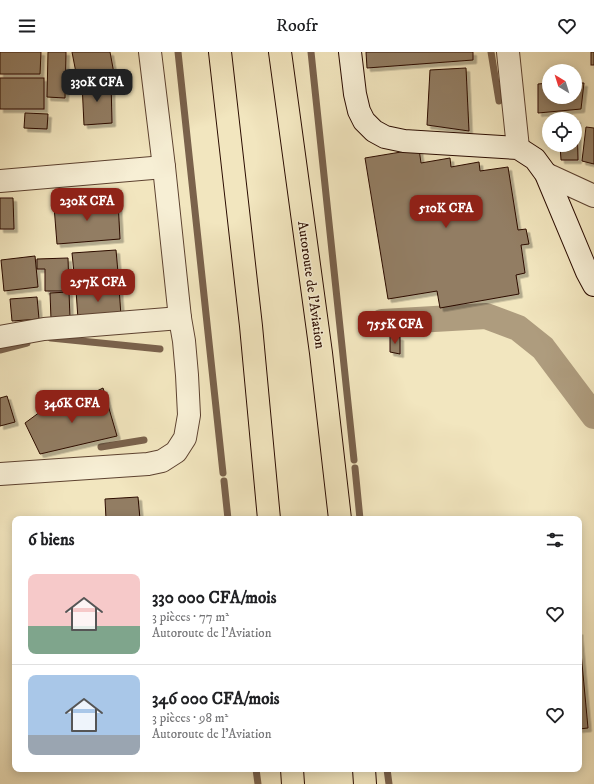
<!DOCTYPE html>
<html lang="fr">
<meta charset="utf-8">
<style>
:root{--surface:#fff;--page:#f2f2f2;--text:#202124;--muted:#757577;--line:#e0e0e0;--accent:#8f2418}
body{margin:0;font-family:"IM FELL DW Pica",serif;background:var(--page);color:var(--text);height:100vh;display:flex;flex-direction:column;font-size:15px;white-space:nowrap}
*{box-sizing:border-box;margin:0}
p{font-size:13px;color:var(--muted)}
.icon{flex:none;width:22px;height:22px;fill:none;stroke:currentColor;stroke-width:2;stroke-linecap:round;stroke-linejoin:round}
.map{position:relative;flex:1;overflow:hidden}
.details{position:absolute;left:12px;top:464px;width:570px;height:256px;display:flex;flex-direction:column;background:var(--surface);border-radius:8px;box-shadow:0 2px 10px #0003}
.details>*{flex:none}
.needle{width:26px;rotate:322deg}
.tools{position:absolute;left:542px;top:12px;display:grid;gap:8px}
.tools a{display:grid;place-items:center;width:40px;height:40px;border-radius:50%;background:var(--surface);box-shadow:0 2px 10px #0003;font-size:20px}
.price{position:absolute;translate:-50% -34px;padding:0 9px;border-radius:8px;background:var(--accent);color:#fff;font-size:13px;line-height:26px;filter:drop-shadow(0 1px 2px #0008)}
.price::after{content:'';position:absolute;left:50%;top:24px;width:12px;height:9px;margin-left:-6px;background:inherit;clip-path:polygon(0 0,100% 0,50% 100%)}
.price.on{background:#222;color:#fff}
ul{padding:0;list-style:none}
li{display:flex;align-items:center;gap:12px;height:100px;padding:0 16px}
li+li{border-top:1px solid var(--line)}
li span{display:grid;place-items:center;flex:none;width:112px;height:80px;border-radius:8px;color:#555}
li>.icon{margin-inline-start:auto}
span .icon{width:48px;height:48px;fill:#fffc;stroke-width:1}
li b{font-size:17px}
h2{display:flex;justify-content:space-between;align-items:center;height:48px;padding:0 16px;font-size:17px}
header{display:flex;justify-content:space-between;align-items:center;height:52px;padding:0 16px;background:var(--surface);font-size:18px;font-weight:600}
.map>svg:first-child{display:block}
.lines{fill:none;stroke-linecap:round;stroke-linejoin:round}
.stream{stroke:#7a624c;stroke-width:7}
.canal{stroke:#ae9c7e;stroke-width:26}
.building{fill:#927d63;stroke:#2b0c00;filter:url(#shadow)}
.minor-casing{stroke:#5d4230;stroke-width:24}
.tertiary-casing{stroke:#5d4230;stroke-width:24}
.secondary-casing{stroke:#2b0c00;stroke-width:24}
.trunk-casing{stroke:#2b0c00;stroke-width:24}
.minor{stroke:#f7efd5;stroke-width:22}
.tertiary{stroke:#f7efd5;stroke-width:22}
.secondary{stroke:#f7efd5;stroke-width:22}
.trunk{stroke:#f2e6bf;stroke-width:22}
.labels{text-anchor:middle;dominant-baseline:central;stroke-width:3;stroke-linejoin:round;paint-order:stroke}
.street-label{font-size:14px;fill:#2b0c00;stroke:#f7efd5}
</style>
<header><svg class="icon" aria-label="menu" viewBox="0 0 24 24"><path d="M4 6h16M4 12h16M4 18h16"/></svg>Roofr<svg class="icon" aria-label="heart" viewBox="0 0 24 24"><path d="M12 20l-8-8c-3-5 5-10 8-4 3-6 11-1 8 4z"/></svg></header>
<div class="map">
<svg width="594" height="732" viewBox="0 0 594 732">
<defs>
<filter id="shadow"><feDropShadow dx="3.5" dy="3.5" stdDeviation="0" flood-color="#0004"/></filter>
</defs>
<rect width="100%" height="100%" fill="#f2e6bf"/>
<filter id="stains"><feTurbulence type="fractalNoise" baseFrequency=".005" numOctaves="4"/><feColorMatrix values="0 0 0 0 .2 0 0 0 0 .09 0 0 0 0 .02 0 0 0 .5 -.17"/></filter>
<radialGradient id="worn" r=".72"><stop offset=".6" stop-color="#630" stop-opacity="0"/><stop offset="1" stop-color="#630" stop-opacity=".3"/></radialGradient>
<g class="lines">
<g class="stream">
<polyline points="178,0 223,421"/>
<polyline points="311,0 354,408"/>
<polyline points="491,0 499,49"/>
<polyline points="51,286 160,297"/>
<polyline points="0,298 27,291"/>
<polyline points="101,395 144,388"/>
<polyline points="355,416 360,467"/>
<polyline points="224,429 228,467"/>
<polyline points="256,717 258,732"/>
<polyline points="387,717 389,732"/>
</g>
<polyline class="canal" points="382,270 486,264 518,276 543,296 594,364"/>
</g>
<g class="building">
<polygon points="0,0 41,0 40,22 0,22"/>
<polygon points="48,0 66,0 65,46 47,45"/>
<polygon points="72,0 110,0 115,27 77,26"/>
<polygon points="366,0 473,0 473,8 367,16"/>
<rect x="591" y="0" width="3" height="13"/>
<polygon points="466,16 469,79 427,73 430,18"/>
<rect x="0" y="26" width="44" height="31"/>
<polygon points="111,29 112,71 84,73 82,31"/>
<polygon points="549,31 549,45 575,45 575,31 584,31 581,57 538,61 538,32"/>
<polygon points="25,61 48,62 47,77 24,76"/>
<polygon points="560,67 577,67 578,108 561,108 560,93 575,93 575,67"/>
<polygon points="586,75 594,76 594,112 582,109"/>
<polygon points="419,97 421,111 450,106 451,115 479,110 480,119 508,115 518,178 526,177 529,192 521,193 525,221 516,223 519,242 440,256 437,239 388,247 365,106"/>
<polygon points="0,146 13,146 14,177 0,177"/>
<polygon points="118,149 120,187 57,192 54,154"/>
<polygon points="116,198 119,232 83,234 83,230 75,231 72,201"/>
<polygon points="35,204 38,235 4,239 1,208"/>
<polygon points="68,206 69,239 45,239 45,217 37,217 37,207"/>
<polygon points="119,235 121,264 78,267 76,238"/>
<polygon points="69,240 70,266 51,267 50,241"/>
<polygon points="37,245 39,267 12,269 10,247"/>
<polygon points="390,284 400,285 400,302 390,300"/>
<polygon points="103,336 117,384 40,402 25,371 59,346 58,358"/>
<polygon points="7,344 15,370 0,374 0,346"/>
<polygon points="138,445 140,467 106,467 105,447"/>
<polygon points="579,579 588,676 579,677"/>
</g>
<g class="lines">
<defs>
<g id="minor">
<polyline points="508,0 518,96"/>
<polyline points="546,122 594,144"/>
<polyline points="0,129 164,115"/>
<polyline points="0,285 44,277 180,266"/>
</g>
<polyline id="tertiary" points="0,422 148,412 162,409 176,400 185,386 189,363 187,323 184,289 180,266 164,115 150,0"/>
<polyline id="secondary" points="350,0 355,42 359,59 364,69 374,79 385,85 404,89 518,96 535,107 546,122 587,220 594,233"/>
<g id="trunk">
<polyline points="220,0 251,274 269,467"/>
<polyline points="280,0 321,301 340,467"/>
<polyline points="292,717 293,732"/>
<polyline points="364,717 365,732"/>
</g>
</defs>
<use href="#minor" class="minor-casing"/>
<use href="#tertiary" class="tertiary-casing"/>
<use href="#secondary" class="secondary-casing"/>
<use href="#trunk" class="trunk-casing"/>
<use href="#minor" class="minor"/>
<use href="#tertiary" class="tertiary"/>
<use href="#secondary" class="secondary"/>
<use href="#trunk" class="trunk"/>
</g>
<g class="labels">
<g class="street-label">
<text transform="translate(311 233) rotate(82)">Autoroute de l'Aviation</text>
</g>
</g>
<rect width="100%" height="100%" filter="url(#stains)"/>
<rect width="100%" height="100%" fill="url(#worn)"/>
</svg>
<div class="tools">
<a><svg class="needle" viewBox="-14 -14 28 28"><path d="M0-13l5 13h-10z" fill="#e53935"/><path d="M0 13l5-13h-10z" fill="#757577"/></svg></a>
<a><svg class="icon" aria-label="locate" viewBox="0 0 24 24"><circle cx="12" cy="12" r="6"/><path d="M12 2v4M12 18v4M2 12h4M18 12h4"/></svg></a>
</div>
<b class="price on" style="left:97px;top:51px">330K CFA</b>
<b class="price" style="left:87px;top:170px">230K CFA</b>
<b class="price" style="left:446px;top:177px">510K CFA</b>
<b class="price" style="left:98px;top:251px">257K CFA</b>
<b class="price" style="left:395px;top:293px">755K CFA</b>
<b class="price" style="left:72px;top:372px">346K CFA</b>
<section class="details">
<h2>6 biens<svg class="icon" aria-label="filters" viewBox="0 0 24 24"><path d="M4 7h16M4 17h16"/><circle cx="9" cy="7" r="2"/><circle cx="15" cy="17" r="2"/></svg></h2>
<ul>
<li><span style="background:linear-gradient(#f6c9c9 65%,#7fa58c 0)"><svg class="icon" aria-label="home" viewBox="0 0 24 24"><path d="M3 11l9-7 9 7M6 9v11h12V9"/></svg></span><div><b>330 000 CFA/mois</b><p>3 pièces · 77 m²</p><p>Autoroute de l'Aviation</p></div><svg class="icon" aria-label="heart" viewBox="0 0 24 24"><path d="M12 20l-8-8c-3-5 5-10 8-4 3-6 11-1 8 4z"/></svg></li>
<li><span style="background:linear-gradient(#a9c7e8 75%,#9aa5b1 0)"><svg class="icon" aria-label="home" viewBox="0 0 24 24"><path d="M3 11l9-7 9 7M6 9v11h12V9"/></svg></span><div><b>346 000 CFA/mois</b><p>3 pièces · 98 m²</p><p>Autoroute de l'Aviation</p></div><svg class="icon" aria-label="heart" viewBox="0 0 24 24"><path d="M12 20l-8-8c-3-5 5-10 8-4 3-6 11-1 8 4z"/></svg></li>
</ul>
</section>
</div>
